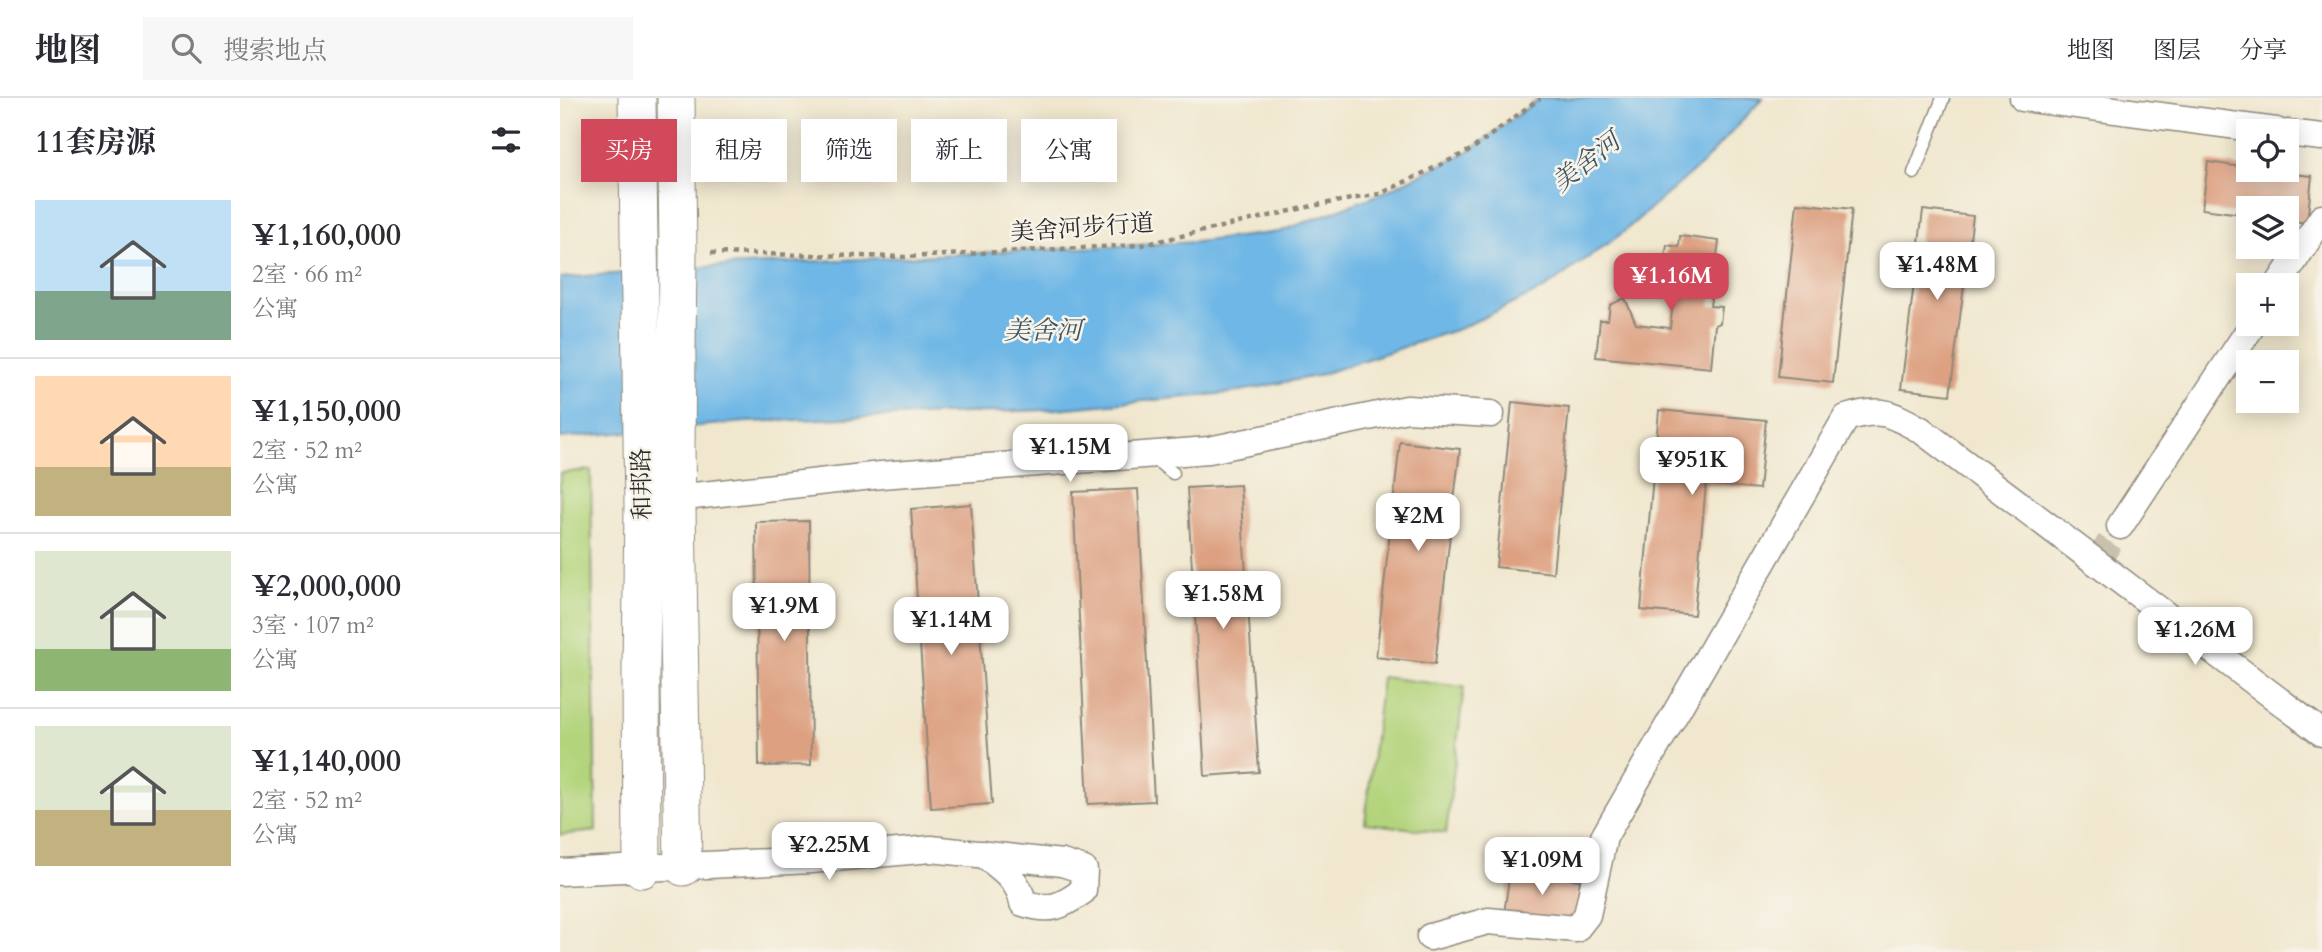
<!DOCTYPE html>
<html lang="zh">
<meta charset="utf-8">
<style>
:root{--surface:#fff;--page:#f7f7f7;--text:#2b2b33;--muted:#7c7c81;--line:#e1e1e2;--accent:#d1495b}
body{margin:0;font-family:Cardo,"Noto Serif SC",serif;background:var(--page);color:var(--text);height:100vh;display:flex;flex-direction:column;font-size:26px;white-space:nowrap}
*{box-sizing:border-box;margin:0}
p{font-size:23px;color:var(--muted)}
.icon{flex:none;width:38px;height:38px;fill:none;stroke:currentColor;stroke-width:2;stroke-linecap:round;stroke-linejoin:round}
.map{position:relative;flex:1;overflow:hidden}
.details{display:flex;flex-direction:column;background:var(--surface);width:560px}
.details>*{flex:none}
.top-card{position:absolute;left:21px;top:21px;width:665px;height:63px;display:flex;gap:14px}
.fabs{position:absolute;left:1676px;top:21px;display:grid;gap:14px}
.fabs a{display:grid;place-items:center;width:63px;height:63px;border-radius:0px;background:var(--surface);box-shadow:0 4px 18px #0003;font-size:35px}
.price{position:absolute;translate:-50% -60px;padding:0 16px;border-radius:14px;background:#fff;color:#222;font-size:23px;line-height:46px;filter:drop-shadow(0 2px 4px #0008)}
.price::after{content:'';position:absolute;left:50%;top:42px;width:21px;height:16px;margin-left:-10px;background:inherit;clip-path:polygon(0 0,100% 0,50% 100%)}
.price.current{background:var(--accent);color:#fff}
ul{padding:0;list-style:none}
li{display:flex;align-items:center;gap:21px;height:175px;padding:0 35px}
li+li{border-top:2px solid var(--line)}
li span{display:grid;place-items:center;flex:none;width:196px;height:140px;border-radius:0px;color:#555}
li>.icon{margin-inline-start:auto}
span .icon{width:84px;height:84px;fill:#fffc;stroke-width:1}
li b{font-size:30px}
h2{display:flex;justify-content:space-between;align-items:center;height:84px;padding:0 35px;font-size:30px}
.chip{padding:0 24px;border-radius:0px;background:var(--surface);box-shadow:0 4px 18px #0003;font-size:24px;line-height:63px}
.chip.current{background:var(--accent);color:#fff}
header{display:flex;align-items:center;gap:42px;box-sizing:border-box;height:98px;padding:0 35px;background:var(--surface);border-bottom:2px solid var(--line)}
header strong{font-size:33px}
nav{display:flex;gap:38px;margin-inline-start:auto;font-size:24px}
.search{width:490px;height:63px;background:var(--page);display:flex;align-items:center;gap:18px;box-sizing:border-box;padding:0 24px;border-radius:0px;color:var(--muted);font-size:26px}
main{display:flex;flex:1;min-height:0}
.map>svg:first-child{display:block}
.green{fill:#b3d47c;stroke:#6f8054;stroke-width:2}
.water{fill:#6eb7e6;stroke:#4c7188;stroke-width:2}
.building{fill:#dda182}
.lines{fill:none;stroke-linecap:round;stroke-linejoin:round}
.street-tunnel{stroke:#c9c1ad;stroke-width:26;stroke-dasharray:26 13;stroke-linecap:butt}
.lane-casing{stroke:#8e897c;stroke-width:15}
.street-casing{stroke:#8e897c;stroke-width:29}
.secondary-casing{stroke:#8e897c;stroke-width:39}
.path{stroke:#8e897c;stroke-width:4.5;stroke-dasharray:5 5;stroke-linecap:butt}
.lane{stroke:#fff;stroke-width:12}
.street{stroke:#fff;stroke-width:26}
.secondary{stroke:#fff;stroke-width:37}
.labels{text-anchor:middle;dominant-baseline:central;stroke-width:5;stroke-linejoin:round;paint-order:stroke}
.street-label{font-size:24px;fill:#2b2b2b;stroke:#f7f3e8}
.water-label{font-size:26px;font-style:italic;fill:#3f5563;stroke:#f7f3e8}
</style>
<header>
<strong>地图</strong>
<div class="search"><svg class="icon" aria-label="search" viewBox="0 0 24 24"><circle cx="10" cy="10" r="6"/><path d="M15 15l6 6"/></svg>搜索地点</div>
<nav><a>地图</a><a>图层</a><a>分享</a></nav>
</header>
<main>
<section class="details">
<h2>11套房源<svg class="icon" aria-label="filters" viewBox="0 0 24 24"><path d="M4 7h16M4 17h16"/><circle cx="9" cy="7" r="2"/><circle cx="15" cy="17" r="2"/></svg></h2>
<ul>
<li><span style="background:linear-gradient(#bfe0f5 65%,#7fa58c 0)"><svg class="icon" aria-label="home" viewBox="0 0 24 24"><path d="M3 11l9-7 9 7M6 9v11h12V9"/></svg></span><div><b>¥1,160,000</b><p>2室 · 66 m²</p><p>公寓</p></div></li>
<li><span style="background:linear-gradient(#ffd9b3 65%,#c2b280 0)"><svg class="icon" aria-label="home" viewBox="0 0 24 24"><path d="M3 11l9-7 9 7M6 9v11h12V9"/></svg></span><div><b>¥1,150,000</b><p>2室 · 52 m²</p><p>公寓</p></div></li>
<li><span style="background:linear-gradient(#dfe7d0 70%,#8fb573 0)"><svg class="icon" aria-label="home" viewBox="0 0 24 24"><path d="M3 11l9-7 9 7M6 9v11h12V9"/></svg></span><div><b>¥2,000,000</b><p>3室 · 107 m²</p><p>公寓</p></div></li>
<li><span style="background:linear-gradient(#dfe7d0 60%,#c2b280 0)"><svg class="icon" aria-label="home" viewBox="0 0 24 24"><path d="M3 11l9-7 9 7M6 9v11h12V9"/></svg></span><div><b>¥1,140,000</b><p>2室 · 52 m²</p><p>公寓</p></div></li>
</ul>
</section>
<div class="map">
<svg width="1762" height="854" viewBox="0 0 1762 854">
<rect width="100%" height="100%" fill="#f7f3e8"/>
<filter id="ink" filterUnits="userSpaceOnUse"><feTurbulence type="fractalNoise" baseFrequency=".0143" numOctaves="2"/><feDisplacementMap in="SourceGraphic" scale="14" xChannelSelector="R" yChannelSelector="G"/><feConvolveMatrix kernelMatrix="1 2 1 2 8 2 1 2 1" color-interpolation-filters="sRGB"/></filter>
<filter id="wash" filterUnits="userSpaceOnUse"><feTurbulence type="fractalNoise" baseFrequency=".00686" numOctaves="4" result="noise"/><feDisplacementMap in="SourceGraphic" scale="28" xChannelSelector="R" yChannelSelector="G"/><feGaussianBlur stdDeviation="1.57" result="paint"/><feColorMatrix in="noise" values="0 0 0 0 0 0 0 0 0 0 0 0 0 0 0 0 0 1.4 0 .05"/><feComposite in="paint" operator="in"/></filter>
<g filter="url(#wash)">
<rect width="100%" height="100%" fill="#f0e7ce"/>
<g class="green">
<polygon points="31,372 36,733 0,737 0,375"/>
<polygon points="822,579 904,589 886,735 805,725"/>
</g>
<polygon class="water" points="980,0 1203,0 1142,66 1061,136 984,191 901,230 756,278 670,295 486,312 186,324 0,340 0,180 146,169 636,144 719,134 820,96 911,52"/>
<g id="blocks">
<g class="building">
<polygon points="1648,64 1689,70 1689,72 1752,78 1747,125 1727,122 1727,110 1689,110 1689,117 1642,111"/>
<polygon points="1237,105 1292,111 1273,285 1218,279"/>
<polygon points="1363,112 1413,118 1390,297 1341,291"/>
<polygon points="1120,138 1159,143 1150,208 1162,209 1160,225 1155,227 1151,270 1036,259 1040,222 1048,222 1050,207 1065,200 1076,226 1110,230 1114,197 1087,193 1089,177 1102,179 1107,147 1119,149"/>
<polygon points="952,304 1009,310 993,475 936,469"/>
<polygon points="1099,312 1206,322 1199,391 1146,386 1134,517 1081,512"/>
<polygon points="840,344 900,351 875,566 816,559"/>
<polygon points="680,387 699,674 645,678 627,390"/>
<polygon points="578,391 594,703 528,706 513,394"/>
<polygon points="411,406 432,706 371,710 351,411"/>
<polygon points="249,423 251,667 199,668 196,424"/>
<polygon points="950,773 1020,782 1014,825 944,816"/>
</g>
</g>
</g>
<g filter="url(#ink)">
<use href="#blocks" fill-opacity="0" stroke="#8e897c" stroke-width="2"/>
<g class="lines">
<polyline class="street-tunnel" points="1536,466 1560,428"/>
<defs>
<g id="lane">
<polyline points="1354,75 1383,0"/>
<polyline points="592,359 613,375"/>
</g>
<g id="street">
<polyline points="1463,0 1716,33"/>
<polyline points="1727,35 1762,39"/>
<polyline points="1718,187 1762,120"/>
<polyline points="102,404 116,400 321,377 649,352 847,311 931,316"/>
<polyline points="1560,428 1693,226"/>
<path d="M0 774 251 762 371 751 502 765 524 772 523 793C501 809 490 814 463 805 459 781 441 770 423 756"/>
<path d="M870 839 928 823 1016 831 1027 817 1044 739 1286 320C1321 309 1330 315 1361 332L1762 635"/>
</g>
<g id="secondary">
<polyline points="77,0 83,408 81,571 82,771"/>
<polyline points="116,0 118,155 116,350 123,769"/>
</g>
</defs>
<use href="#lane" class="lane-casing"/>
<use href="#street" class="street-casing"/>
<use href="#secondary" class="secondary-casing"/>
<polyline class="path" points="151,155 344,159 582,147 757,107 820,96 911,52 980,0"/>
<use href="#lane" class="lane"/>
<use href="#street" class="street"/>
<use href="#secondary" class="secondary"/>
</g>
</g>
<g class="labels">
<g class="street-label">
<text transform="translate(522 130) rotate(-4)">美舍河步行道</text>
<text transform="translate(82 386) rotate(-91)">和邦路</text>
</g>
<g class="water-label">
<text transform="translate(1026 64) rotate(-38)">美舍河</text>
<text x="483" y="232">美舍河</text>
</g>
</g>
</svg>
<div class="fabs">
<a><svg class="icon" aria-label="locate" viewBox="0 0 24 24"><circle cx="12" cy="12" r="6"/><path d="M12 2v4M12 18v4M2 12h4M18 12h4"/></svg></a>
<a><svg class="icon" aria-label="layers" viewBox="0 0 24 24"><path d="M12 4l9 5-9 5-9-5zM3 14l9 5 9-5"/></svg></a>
<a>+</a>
<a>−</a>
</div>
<b class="price" style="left:1377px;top:204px">¥1.48M</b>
<b class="price current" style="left:1111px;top:215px">¥1.16M</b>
<b class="price" style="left:510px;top:386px">¥1.15M</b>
<b class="price" style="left:1132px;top:399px">¥951K</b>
<b class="price" style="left:858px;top:455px">¥2M</b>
<b class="price" style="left:663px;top:533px">¥1.58M</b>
<b class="price" style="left:224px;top:545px">¥1.9M</b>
<b class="price" style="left:391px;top:559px">¥1.14M</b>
<b class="price" style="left:1635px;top:569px">¥1.26M</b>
<b class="price" style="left:269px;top:784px">¥2.25M</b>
<b class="price" style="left:982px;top:799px">¥1.09M</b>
<div class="top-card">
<a class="chip current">买房</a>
<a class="chip">租房</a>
<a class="chip">筛选</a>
<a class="chip">新上</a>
<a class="chip">公寓</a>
</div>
</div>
</main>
